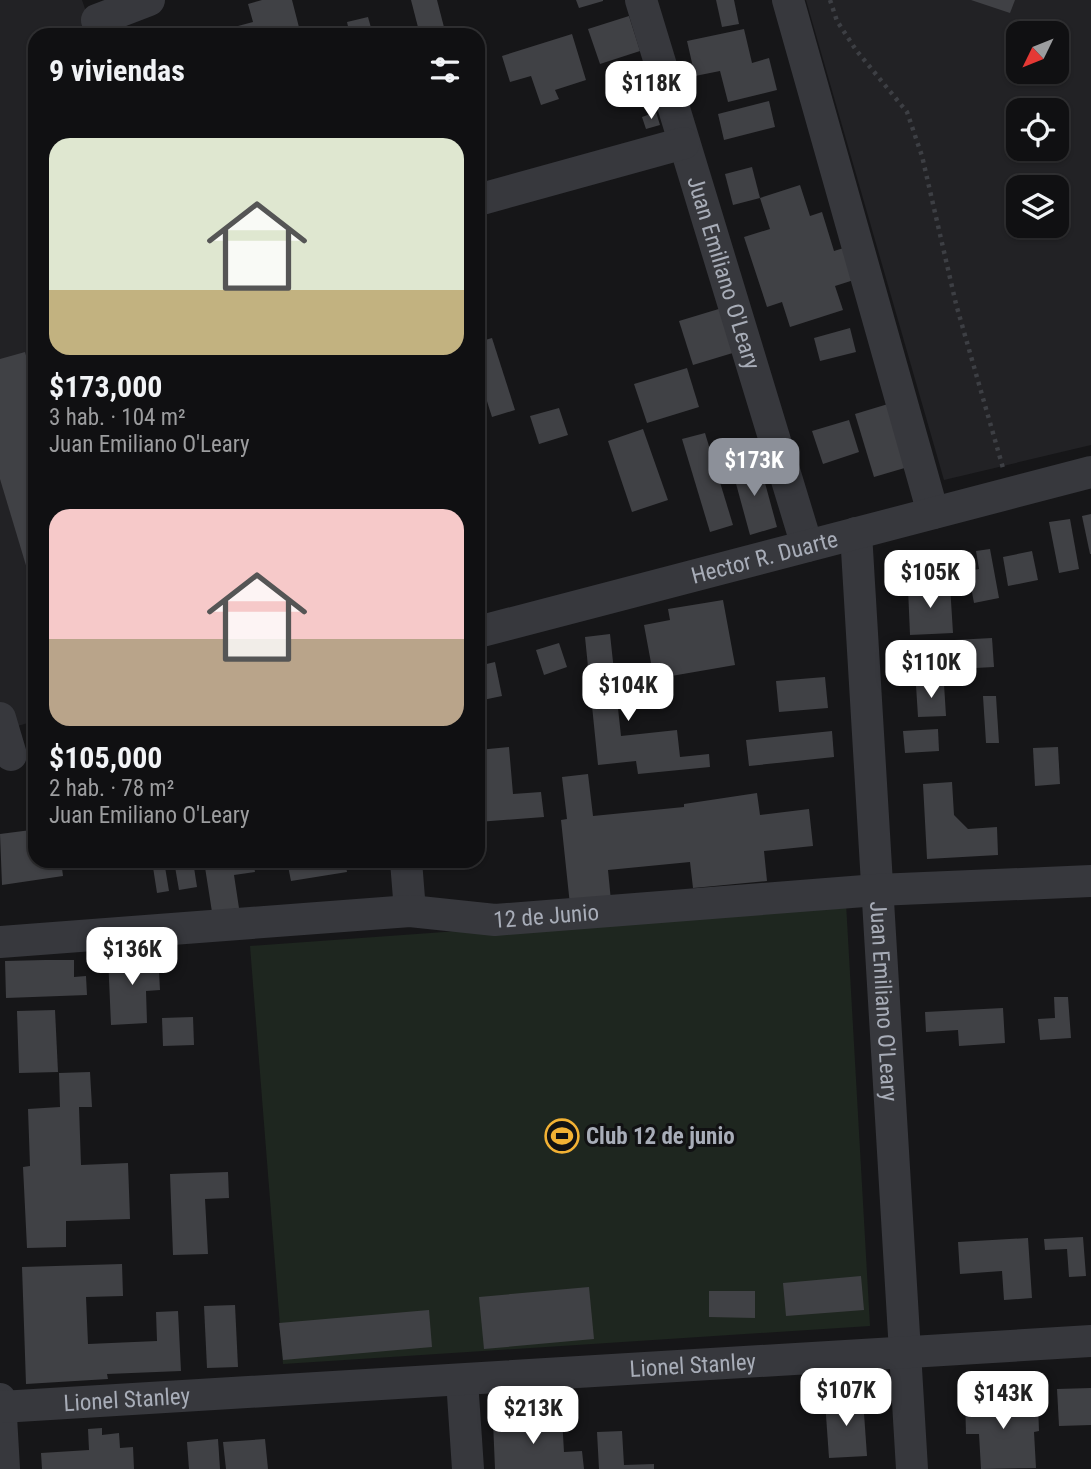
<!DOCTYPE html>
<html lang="es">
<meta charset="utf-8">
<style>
:root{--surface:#101012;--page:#1e1e20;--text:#f1f3f6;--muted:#9c9d9f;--line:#303032;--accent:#8c9099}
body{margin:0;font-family:"Roboto Condensed",sans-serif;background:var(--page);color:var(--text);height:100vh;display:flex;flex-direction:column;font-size:26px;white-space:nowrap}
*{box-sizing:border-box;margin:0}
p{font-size:23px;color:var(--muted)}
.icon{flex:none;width:38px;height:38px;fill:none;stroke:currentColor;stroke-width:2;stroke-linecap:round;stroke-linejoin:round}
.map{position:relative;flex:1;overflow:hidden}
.side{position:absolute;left:28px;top:28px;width:457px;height:840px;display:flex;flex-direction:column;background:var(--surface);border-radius:21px;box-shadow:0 2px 5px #0004,0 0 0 2px var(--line)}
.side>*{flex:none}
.needle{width:46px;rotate:227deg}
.buttons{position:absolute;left:1006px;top:21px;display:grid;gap:14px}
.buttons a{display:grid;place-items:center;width:63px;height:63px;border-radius:14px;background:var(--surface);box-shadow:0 2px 5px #0004,0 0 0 2px var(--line);font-size:35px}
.price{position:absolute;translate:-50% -60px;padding:0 16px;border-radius:14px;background:#fff;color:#222;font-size:23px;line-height:46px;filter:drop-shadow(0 2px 4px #0008)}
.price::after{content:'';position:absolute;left:50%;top:42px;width:21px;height:16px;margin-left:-10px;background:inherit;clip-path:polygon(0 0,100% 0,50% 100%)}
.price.current{background:var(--accent);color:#fff}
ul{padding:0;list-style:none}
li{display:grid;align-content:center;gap:14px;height:371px;padding:0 21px}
li span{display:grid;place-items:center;height:217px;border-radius:21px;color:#555}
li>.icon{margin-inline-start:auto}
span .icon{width:126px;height:126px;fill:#fffc;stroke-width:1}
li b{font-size:30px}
h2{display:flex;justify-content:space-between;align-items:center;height:84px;padding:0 21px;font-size:30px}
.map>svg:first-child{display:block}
.built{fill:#222225;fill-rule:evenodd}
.green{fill:#1e261f}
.building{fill:#404145}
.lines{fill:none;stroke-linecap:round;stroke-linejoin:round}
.path{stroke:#3d3f44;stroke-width:4.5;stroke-dasharray:3.5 5;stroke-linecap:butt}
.minor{stroke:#37383d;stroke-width:32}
.labels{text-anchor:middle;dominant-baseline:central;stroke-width:6;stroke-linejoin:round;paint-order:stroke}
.street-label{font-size:23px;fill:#a8adb8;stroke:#111113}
.poi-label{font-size:23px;font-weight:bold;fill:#a8adb8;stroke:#111113;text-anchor:start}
</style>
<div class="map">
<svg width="1091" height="1469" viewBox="0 0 1091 1469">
<rect width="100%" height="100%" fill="#161618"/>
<g class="built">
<polygon points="0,0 82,0 94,35 35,35 35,721 0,731"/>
<path d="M806 0H1091V445L944 480ZM1018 33H1057V72H1018ZM1018 110H1057V149H1018ZM1018 187H1057V226H1018Z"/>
</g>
<polygon class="green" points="846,903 870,1326 283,1364 250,946"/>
<g class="building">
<polygon points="262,0 292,0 301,35 224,35 223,30 253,22 248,4"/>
<polygon points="411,0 437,0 446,35 420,35"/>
<polygon points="576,0 603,0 603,1 579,8"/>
<polygon points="716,0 734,0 739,24 722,27"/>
<polygon points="971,0 1015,0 1010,13"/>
<polygon points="629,16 640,51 600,64 588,29"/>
<polygon points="368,17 373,35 350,35 347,22"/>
<polygon points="744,29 752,63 769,58 777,90 728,102 720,71 695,76 687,41"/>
<polygon points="572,34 586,80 555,90 559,99 541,105 531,76 510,82 502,56"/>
<polygon points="769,101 775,127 724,140 718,114"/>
<polygon points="656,112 660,125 646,129 642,117"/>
<polygon points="752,167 760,198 733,205 725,174"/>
<polygon points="800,185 810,216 822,212 834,251 847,247 857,279 835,286 843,310 790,327 782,302 767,307 744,237 770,229 760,198"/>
<polygon points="722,308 736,352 693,365 679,321"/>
<polygon points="850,328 856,352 820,361 814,338"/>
<polygon points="492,338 515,410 492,417 478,373 478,342"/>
<polygon points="25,352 35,387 34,592 0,479 0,359"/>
<polygon points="687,368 699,407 647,423 634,384"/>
<polygon points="888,404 908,467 874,477 855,414"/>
<polygon points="559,408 568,435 539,444 530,416"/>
<polygon points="849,420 859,452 823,464 812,431"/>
<polygon points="643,429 668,500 632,512 608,441"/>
<polygon points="705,433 733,525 710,532 682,439"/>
<polygon points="759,461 777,527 750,535 732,469"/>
<polygon points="1091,514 1091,554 1090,554 1082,516"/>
<polygon points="1070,519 1079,569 1059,573 1049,522"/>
<polygon points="990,549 999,598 974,603 968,571 979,569 976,551"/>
<polygon points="1032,551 1038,580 1008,586 1003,557"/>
<polygon points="950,585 953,633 910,635 908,588"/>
<polygon points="723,600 735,665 654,679 644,625 670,620 668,609"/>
<polygon points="610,634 621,736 677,730 680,757 709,754 710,767 638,774 636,761 598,765 585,637"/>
<polygon points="992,638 994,667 938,670 936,641"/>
<polygon points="559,643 567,667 544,675 536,650"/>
<polygon points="495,662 502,696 478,701 478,666"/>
<polygon points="825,677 828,708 779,712 776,681"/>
<polygon points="944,684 946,716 918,717 916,685"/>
<polygon points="983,696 996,696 999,743 986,743"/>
<polygon points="938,729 939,751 905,753 903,731"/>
<polygon points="832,731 834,757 749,766 746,740"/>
<polygon points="509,747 513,794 541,792 544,817 478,822 478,750"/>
<polygon points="1058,747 1060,784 1035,786 1033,748"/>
<polygon points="588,774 593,816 684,807 684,804 757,793 760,815 809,809 813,846 764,851 767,881 693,888 690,862 608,870 611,901 570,905 561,820 567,819 562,777"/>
<polygon points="952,782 954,815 968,829 997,827 998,855 927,859 923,784"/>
<polygon points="31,830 35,861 61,861 63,876 2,885 0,834"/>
<polygon points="152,861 164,861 169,891 157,893"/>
<polygon points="174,861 193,861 197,887 179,890"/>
<polygon points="204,861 253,861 255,872 234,875 239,908 212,912"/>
<polygon points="287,861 345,861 347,872 291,881"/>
<polygon points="158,955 160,990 146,991 147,1023 111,1025 108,956"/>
<polygon points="45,960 74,960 74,977 86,976 87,995 6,998 5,961"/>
<polygon points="1054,997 1068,997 1071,1038 1040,1040 1038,1019 1055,1018"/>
<polygon points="1003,1008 1005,1043 959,1046 958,1030 926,1032 925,1012"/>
<polygon points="55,1010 58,1072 19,1073 17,1011"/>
<polygon points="193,1017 194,1045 163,1046 162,1018"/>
<polygon points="90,1072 92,1107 79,1107 81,1165 128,1163 130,1219 66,1221 66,1247 27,1248 23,1167 30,1166 28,1109 60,1107 59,1073"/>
<polygon points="228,1172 229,1198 205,1199 208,1254 173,1255 170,1174"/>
<polygon points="1083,1237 1086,1276 1069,1277 1067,1249 1045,1250 1044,1239"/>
<polygon points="1028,1238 1032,1298 1004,1300 1002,1271 960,1274 958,1242"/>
<polygon points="122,1264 123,1296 86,1297 88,1344 157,1341 156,1312 178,1311 181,1371 107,1374 108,1379 26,1384 22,1267"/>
<polygon points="861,1276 864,1310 786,1316 783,1283"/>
<polygon points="589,1287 594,1339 484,1349 479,1297"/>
<polygon points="709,1291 755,1291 755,1318 709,1317"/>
<polygon points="235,1305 238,1367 207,1368 204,1306"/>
<polygon points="429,1310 432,1347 283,1360 279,1323"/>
<polygon points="1091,1388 1091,1425 1059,1426 1057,1389"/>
<polygon points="1018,1395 1019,1405 1038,1405 1039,1431 1034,1432 1036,1468 981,1469 979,1434 966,1434 965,1397"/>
<polygon points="863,1399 867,1456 829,1458 825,1401"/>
<polygon points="562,1418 564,1452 582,1451 584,1469 495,1469 493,1421"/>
<polygon points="102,1428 102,1435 119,1433 120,1448 133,1447 134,1469 42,1469 41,1453 89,1450 88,1429"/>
<polygon points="622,1431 624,1465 654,1464 654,1469 599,1469 597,1432"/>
<polygon points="218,1439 220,1469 189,1469 187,1442"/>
<polygon points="265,1439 268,1469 226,1469 223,1442"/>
</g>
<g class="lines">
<polyline class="path" points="830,0 837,21 856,50 907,112 922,156 956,304 1003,468"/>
<g class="minor">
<path id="s1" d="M641 0 807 546"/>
<polyline points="788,0 933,513"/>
<polyline points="102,35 97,20 149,0"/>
<polyline points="478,200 684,143"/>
<path id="s2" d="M856 533 912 1469"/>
<path id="s3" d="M478 632 1091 472"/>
<polyline points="0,718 11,755"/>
<polyline points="406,861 410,911"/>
<path id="s4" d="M0 942 410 911 495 920 877 890 1091 881"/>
<polyline points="462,1380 468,1469"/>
<polyline points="0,1399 4,1469"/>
<path id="s5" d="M1 1407 1091 1341"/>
</g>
</g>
<defs>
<symbol id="stadium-ring" viewBox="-11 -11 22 22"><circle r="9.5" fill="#111113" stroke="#f2b134" stroke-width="1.5"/><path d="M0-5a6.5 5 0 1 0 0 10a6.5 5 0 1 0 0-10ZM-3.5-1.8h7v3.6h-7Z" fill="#f2b134"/></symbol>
</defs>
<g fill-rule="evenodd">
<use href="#stadium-ring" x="543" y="1117" width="38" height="38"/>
</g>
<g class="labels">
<g class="street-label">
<text stroke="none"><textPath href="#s1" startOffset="285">Juan Emiliano O'Leary</textPath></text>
<text stroke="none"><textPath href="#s3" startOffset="296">Hector R. Duarte</textPath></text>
<text stroke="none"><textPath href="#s4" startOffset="548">12 de Junio</textPath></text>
<text stroke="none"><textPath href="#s2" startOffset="469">Juan Emiliano O'Leary</textPath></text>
<text stroke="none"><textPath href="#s5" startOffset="693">Lionel Stanley</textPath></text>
<text stroke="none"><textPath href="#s5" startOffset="126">Lionel Stanley</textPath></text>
</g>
<g class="poi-label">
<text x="586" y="1136">Club 12 de junio</text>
</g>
</g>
</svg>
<div class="buttons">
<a><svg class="needle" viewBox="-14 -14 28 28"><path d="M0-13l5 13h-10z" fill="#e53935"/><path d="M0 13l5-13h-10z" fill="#9c9d9f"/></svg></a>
<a><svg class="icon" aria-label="locate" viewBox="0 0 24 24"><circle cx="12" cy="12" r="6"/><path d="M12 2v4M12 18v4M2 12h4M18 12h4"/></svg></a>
<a><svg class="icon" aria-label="layers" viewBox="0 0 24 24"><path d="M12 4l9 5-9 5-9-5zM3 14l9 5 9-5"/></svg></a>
</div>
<b class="price" style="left:651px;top:121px">$118K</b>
<b class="price current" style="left:754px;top:498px">$173K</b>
<b class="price" style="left:930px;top:610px">$105K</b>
<b class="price" style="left:931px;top:700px">$110K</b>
<b class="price" style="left:628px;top:723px">$104K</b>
<b class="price" style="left:132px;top:987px">$136K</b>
<b class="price" style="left:846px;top:1428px">$107K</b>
<b class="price" style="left:1003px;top:1431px">$143K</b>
<b class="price" style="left:533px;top:1446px">$213K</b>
<section class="side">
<h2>9 viviendas<svg class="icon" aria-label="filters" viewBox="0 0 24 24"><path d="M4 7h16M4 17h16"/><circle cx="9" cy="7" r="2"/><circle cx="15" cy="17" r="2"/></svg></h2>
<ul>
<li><span style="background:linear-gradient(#dfe7d0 70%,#c2b280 0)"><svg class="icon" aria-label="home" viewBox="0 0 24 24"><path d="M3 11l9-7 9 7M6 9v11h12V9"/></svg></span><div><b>$173,000</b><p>3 hab. · 104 m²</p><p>Juan Emiliano O'Leary</p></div></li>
<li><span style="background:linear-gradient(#f6c9c9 60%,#b9a48a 0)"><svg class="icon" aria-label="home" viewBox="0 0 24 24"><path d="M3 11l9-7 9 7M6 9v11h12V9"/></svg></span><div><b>$105,000</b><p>2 hab. · 78 m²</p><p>Juan Emiliano O'Leary</p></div></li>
</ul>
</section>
</div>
